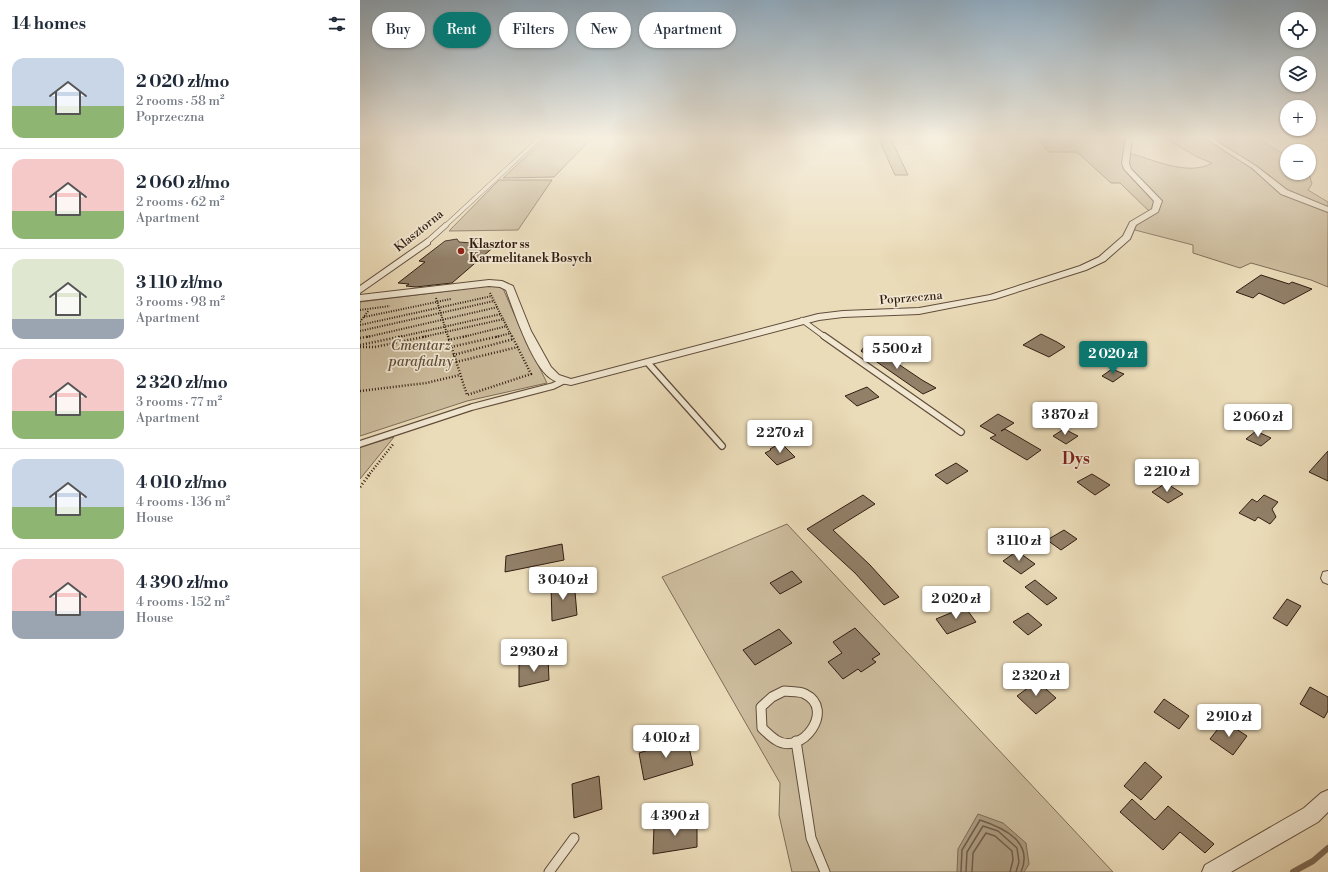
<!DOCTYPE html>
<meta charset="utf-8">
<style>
:root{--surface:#fff;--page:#f6f6f7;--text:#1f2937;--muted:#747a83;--line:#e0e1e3;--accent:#0f766e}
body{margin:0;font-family:"Libre Bodoni",serif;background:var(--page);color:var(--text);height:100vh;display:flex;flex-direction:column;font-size:15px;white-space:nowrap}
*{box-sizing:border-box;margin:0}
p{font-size:13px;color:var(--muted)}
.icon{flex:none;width:22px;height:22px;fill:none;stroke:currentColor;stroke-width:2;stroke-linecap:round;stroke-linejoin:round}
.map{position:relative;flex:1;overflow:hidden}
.panel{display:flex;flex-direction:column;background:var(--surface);width:360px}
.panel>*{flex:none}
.top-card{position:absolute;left:12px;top:12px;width:380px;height:36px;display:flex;gap:8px}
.controls{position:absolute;left:920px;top:12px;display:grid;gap:8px}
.controls a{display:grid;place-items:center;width:36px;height:36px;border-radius:50%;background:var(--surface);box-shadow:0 1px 3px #0004;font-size:20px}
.price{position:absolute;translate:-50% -34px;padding:0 9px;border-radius:4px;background:#fff;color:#222;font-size:13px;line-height:26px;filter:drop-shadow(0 1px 2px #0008)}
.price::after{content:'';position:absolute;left:50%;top:24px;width:12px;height:9px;margin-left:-6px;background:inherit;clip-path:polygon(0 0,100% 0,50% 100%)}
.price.active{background:var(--accent);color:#fff}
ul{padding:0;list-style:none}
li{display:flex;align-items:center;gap:12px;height:100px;padding:0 12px}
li+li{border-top:1px solid var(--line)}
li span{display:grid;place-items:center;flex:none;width:112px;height:80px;border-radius:12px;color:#555}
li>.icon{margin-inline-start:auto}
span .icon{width:48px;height:48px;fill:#fffc;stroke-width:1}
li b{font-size:17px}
h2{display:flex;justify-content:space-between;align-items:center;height:48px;padding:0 12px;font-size:17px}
.tag{padding:0 14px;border-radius:18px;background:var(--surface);box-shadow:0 1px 3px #0004;font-size:14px;line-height:36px}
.tag.active{background:var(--accent);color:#fff}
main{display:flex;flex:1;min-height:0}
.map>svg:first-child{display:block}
.green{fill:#ccbc9d;stroke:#7f6c58}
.water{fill:#ac9b80;stroke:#7b6954}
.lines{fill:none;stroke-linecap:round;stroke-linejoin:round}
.shore{stroke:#6f5c49;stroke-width:1.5}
.stream{stroke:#7b6954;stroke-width:6}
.building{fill:#928069;stroke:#321d12}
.service-far3-casing{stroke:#604d3c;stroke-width:4.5}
.service-far2-casing{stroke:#604d3c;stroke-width:6}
.service-far1-casing{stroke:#604d3c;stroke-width:8}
.service-casing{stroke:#604d3c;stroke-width:11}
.minor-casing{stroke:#604d3c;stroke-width:2}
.path-far2{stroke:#321d12;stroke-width:2;stroke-dasharray:1 1.5;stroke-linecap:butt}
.path-far1{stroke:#321d12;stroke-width:2.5;stroke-dasharray:1 2;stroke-linecap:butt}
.path{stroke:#321d12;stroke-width:3;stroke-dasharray:1 2.5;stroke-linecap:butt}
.service-far3{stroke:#f2e8d2;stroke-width:3.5}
.service-far2{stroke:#f2e8d2;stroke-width:4.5}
.service-far1{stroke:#f2e8d2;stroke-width:5.5}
.service{stroke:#f2e8d2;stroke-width:9}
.minor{fill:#f2e8d2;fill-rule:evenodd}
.poi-dot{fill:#8f2418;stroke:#f2e8d2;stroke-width:1.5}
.labels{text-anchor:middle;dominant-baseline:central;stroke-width:3.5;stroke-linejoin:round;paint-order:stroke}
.far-street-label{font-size:12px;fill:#321d12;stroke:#f2e8d2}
.far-poi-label{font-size:12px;font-weight:bold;fill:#321d12;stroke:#f2e8d2;text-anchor:start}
.park-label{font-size:14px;font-style:italic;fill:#604d3c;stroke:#f2e8d2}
.quarter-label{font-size:16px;font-weight:bold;fill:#7a1f14;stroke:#f2e8d2}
</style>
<main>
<section class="panel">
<h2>14 homes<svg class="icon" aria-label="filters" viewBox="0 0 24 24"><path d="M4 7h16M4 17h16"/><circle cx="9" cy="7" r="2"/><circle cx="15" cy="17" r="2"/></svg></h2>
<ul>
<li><span style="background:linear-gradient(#c9d6e8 60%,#8fb573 0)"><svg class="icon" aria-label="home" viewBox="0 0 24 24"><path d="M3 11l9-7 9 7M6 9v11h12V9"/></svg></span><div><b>2 020 zł/mo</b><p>2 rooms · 58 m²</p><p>Poprzeczna</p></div></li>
<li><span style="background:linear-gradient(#f6c9c9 65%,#8fb573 0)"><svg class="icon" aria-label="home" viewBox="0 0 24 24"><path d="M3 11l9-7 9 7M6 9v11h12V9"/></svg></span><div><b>2 060 zł/mo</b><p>2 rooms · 62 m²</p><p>Apartment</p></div></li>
<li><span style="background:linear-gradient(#dfe7d0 75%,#9aa5b1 0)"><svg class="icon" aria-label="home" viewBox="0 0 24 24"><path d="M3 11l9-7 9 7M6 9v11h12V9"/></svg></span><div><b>3 110 zł/mo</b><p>3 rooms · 98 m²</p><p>Apartment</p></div></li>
<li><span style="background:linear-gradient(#f6c9c9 65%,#8fb573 0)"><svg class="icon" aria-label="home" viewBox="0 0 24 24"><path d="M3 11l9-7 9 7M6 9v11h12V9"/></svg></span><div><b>2 320 zł/mo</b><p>3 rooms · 77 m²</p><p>Apartment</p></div></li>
<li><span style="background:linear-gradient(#c9d6e8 60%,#8fb573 0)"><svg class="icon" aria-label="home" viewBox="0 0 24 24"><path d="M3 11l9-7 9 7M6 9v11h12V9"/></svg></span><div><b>4 010 zł/mo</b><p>4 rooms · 136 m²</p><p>House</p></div></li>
<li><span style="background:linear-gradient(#f6c9c9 65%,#9aa5b1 0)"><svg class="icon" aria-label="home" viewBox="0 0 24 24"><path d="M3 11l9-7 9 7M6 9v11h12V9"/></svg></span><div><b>4 390 zł/mo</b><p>4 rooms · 152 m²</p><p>House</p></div></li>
</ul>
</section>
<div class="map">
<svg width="968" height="872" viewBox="0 0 968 872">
<rect width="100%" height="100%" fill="#ebdcb9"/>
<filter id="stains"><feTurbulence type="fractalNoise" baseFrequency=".005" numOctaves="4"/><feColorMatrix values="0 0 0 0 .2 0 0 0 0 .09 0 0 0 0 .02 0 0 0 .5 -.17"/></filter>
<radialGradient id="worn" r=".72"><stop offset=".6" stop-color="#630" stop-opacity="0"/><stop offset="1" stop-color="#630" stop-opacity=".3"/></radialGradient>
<g class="green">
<polygon points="187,137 233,137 194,177 143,178"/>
<polygon points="518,137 530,137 548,175 535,175"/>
<path d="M676 137H769L768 153C793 159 828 177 852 163L837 157 803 137H838L857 144 846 137H895L927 156V173H949L952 184 948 190 968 202V287L951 280 891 263 880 268 833 253V245L771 229 773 224 791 213 760 183H751L717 152H689Z"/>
<polygon points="139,180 192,180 158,230 89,231"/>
<polygon points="136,285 142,286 161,330 187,383 107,401 0,436 0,302"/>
<polygon points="34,437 0,479 0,447"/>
<polygon points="427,524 753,872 432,872 419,815 420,783 302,577"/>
</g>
<polygon class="water" points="618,814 643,823 666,843 669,864 664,872 597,872 598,849"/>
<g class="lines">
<g class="shore">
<path d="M601 872 602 850 620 820C644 828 674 842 661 872"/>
<polyline points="606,872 607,852 623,826 638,831 657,848 659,862 656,872"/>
<polyline points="612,872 613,853 626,833 635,836 652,851 653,860 650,872"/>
</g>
<polyline class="stream" points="933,872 953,861 968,848"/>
</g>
<g class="building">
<polygon points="97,239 99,242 136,245 92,283 56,287 46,286 49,284 38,283 65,262 59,261 85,241"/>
<polygon points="901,275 929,284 932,282 952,289 924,304 899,293 893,298 876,292"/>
<polygon points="681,334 697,342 705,347 689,357 663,345"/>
<polygon points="507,343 562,380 576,388 563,394 501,351"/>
<polygon points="752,369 764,374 753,382 742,376"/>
<polygon points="507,387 519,397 497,406 485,396"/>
<polygon points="638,414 654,423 641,431 645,429 681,450 667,460 630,438 636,435 620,426"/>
<polygon points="704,429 718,436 706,444 693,436"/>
<polygon points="896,431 911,438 901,446 886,439"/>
<polygon points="421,443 435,457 417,465 405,453 411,450 410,449"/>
<polygon points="968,451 968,481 949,472"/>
<polygon points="596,463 608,471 587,484 575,475"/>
<polygon points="732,474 750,485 735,495 717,482"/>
<polygon points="806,483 823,494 808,503 792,492"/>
<polygon points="503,495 515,504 473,530 510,565 539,597 524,605 495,573 447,529"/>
<polygon points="904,495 918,502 912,509 916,517 910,524 898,517 895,521 879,513 892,499 897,502"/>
<polygon points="704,530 717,539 701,550 687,540"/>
<polygon points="202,544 204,560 145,572 146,556"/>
<polygon points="657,551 675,564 661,574 643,561"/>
<polygon points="432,571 442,582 420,594 410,583"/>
<polygon points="214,580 217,615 192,621 191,585"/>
<polygon points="675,580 697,598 687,605 665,587"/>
<polygon points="927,599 941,606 927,626 913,618"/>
<polygon points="605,607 616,622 587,634 576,619"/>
<polygon points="668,613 682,625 668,635 653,622"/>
<polygon points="495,628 520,654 512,659 516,662 501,672 498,669 483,679 468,662 482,653 473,642"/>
<polygon points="419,629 432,643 395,665 383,650"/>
<polygon points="188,658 189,680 159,687 159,665"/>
<polygon points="677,681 696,698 676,714 657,696"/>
<polygon points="950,687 968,697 968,711 964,718 940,704"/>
<polygon points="804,699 829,716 819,729 794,712"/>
<polygon points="864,721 887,736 873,755 850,739"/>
<polygon points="327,738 333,765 284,780 279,753"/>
<polygon points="785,762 802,777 781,800 764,786"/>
<polygon points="239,776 242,809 214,818 212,784"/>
<polygon points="772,799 795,820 808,806 854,844 845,853 820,832 803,850 760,812"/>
<polygon points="337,819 337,847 293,854 294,826"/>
</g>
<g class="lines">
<defs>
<polyline id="service-far3" points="85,226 181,137"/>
<g id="service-far2">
<polyline points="67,242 86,225"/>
<polyline points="442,320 465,337"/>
</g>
<g id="service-far1">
<polyline points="464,336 601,432"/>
<polyline points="288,363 362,446"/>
<polyline points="0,444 112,407 193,386 203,381"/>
</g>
<g id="service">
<path d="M424 691C430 692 440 691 445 694 476 709 442 757 416 740 411 737 406 732 402 728L401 707 412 697Z"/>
<polyline points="436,741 451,838 465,872"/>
<polyline points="189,872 214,838"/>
</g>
<g id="minor">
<path d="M766 137H772L769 163 771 169 802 201 798 212 776 225 770 239 745 261 726 270 635 299 559 314 483 317 459 320 211 385C205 384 195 382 190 378 172 365 154 312 146 290L140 287 129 286 0 301V295L129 280 142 281 153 286 171 331 191 367 199 375 211 379 458 314 483 311 559 308 630 295 720 266 739 257 763 236 770 222 792 209 794 201 764 169 762 163Z"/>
<polygon points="843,137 850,137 896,166 927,190 968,207 968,212 921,194 892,168"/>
<polygon points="959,137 968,137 968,140 960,138"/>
<polygon points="67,239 70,240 70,244 0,293 0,286"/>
<polygon points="968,571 968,584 963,582 961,578 963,572"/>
<polygon points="968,790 968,812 958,822 871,872 842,872 845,865 944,808 961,793"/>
</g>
</defs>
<use href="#service-far3" class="service-far3-casing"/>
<use href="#service-far2" class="service-far2-casing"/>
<use href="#service-far1" class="service-far1-casing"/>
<use href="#service" class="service-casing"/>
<use href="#minor" class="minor-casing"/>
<g class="path-far2">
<polyline points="130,293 152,337"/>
<polyline points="76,298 88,337"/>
<polyline points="0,310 30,306"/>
<polyline points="4,317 91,299"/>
<polyline points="0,322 9,310"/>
<polyline points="0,325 132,296"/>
<polyline points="0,331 134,301"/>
<polyline points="7,337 138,307"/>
<polyline points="39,337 141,314"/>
<polyline points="63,337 144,319"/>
<polyline points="103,337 147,326"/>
<polyline points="136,337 151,333"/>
</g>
<g class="path-far1">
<polyline points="88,336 107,395 171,374 152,336"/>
<polyline points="0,338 11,336"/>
<polyline points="88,340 107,336"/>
<polyline points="0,345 43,336"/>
<polyline points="0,347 15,347 68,336"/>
<polyline points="91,347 140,336"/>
<polyline points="93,355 154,339"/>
<polyline points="96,362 158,347"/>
<polyline points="0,391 66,383 100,375"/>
<polyline points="8,476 34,443"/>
</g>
<polyline class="path" points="0,487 9,475"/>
<use href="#service-far3" class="service-far3"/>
<use href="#service-far2" class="service-far2"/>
<use href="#service-far1" class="service-far1"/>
<use href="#service" class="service"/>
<use href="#minor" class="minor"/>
</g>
<linearGradient id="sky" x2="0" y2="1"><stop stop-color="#90aabe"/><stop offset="0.53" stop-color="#f6efe0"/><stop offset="1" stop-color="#f6efe0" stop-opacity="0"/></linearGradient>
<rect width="968" height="259" fill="url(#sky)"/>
<circle class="poi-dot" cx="101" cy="251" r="4"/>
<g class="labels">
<g class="far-street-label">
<text transform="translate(59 231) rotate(-39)">Klasztorna</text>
<text transform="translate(551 298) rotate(-5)">Poprzeczna</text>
</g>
<g class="far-poi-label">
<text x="109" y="244">Klasztor ss<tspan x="109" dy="14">Karmelitanek Bosych</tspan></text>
</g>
<g class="park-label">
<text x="61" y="346">Cmentarz<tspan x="61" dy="16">parafialny</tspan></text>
</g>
<g class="quarter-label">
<text x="716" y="459">Dys</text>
</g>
</g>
<rect width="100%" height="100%" filter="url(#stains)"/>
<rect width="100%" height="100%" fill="url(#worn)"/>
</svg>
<div class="controls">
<a><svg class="icon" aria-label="locate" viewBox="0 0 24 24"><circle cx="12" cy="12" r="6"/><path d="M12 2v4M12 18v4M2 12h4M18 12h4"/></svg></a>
<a><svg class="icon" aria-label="layers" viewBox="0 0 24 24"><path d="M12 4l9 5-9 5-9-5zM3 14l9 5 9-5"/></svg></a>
<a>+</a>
<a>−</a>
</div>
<b class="price" style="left:537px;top:370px">5 500 zł</b>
<b class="price active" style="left:753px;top:375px">2 020 zł</b>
<b class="price" style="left:705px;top:436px">3 870 zł</b>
<b class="price" style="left:898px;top:438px">2 060 zł</b>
<b class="price" style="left:420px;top:454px">2 270 zł</b>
<b class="price" style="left:807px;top:493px">2 210 zł</b>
<b class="price" style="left:659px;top:562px">3 110 zł</b>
<b class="price" style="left:203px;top:601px">3 040 zł</b>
<b class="price" style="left:596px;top:620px">2 020 zł</b>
<b class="price" style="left:174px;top:673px">2 930 zł</b>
<b class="price" style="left:676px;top:697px">2 320 zł</b>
<b class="price" style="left:869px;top:738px">2 910 zł</b>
<b class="price" style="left:306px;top:759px">4 010 zł</b>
<b class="price" style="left:315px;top:837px">4 390 zł</b>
<div class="top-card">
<a class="tag">Buy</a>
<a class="tag active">Rent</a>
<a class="tag">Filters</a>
<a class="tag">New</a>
<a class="tag">Apartment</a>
</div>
</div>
</main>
